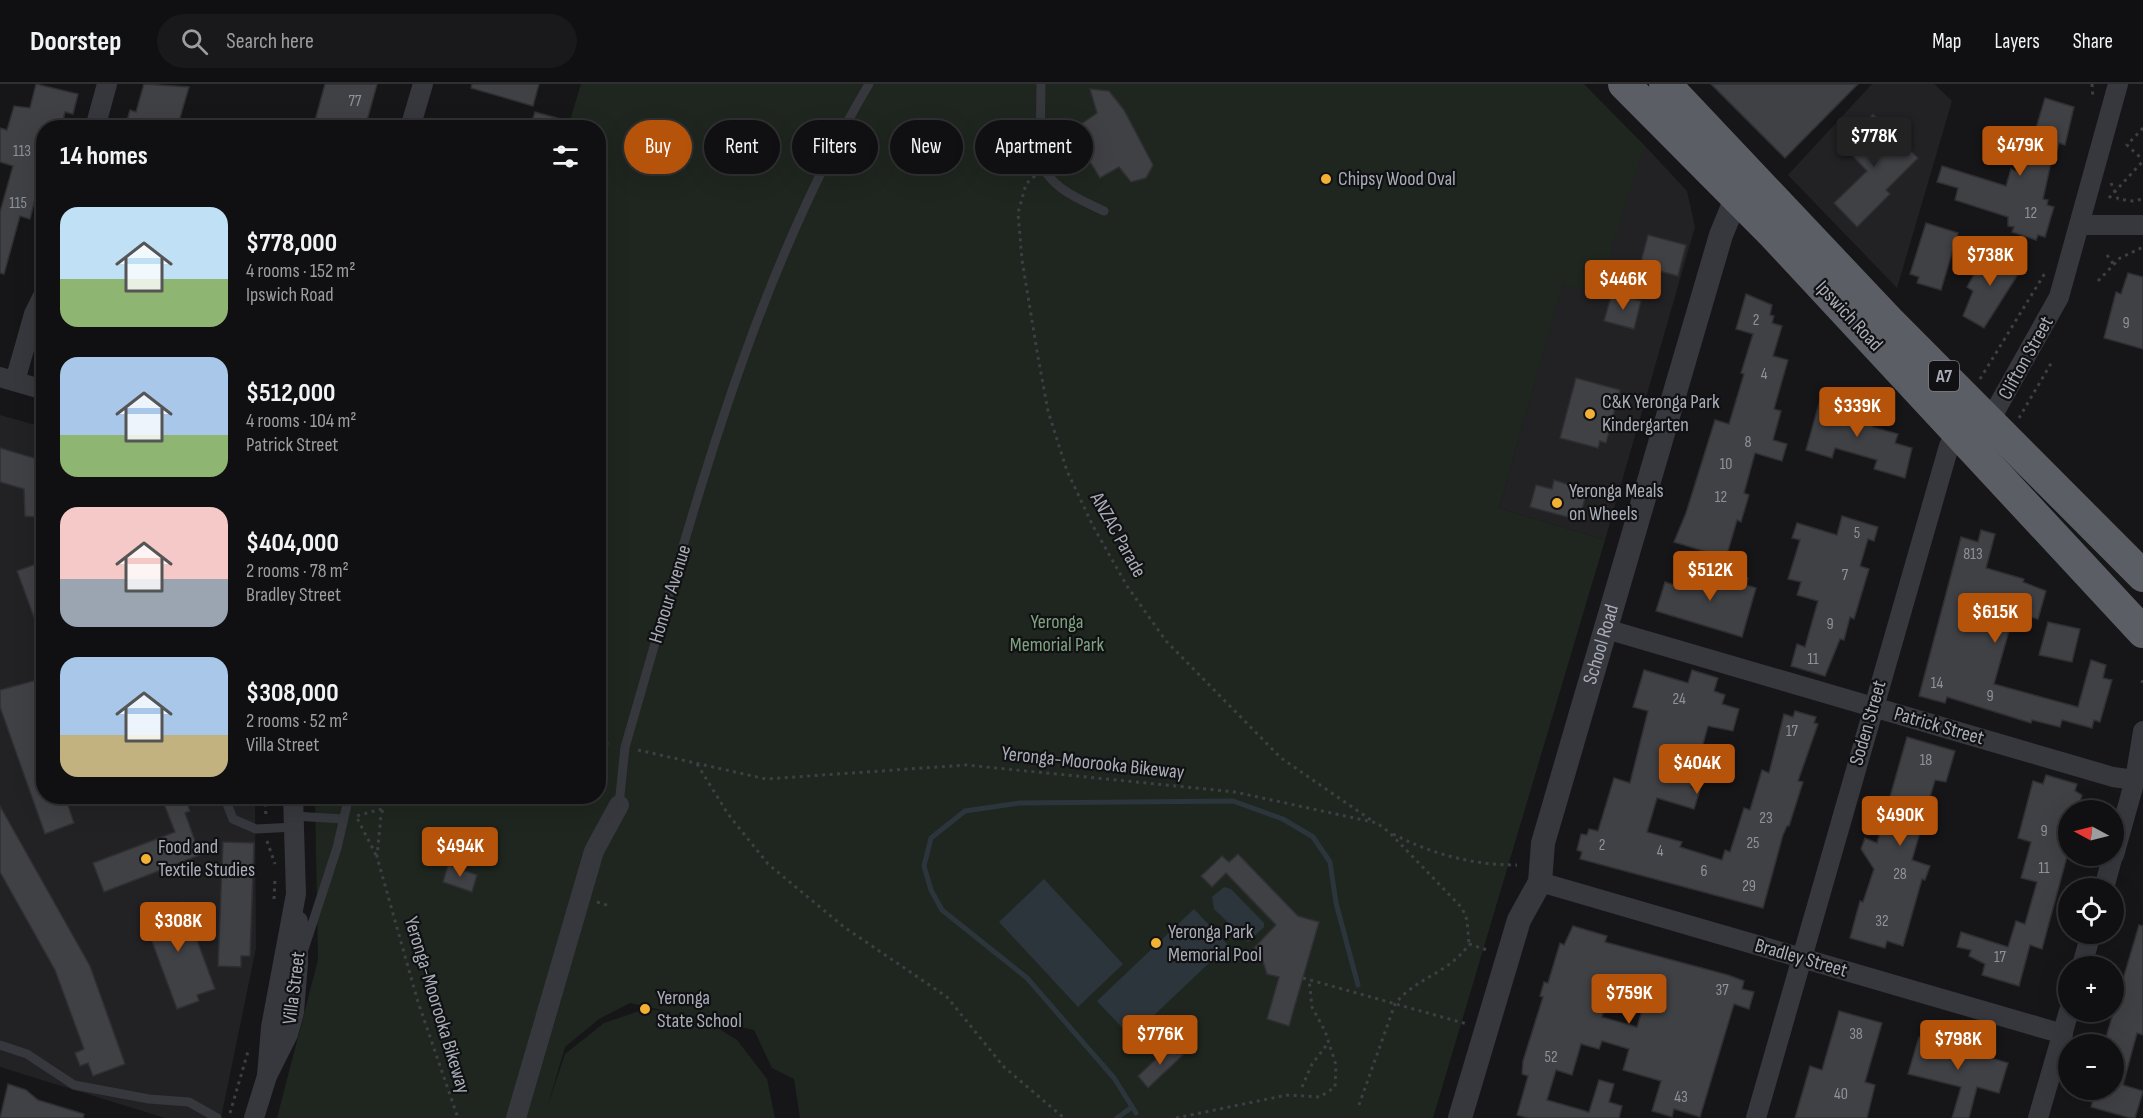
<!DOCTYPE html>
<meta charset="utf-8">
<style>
:root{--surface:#101012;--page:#19191b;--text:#f1f3f6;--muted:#9c9d9f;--line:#303032;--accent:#b45309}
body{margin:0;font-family:"Sofia Sans Condensed",sans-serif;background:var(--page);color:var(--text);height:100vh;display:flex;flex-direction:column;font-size:22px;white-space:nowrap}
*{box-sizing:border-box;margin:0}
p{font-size:20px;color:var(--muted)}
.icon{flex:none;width:33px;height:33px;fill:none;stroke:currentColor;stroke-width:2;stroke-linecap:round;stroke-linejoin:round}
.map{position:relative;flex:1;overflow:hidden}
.details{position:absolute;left:36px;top:36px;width:570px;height:684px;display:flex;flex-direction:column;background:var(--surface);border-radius:24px;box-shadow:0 6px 24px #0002,0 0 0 2px var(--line)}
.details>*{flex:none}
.top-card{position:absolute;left:624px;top:36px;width:570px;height:54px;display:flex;gap:12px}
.needle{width:39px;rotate:277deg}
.fabs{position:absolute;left:2058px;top:716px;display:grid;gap:12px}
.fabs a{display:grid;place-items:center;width:66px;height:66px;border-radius:50%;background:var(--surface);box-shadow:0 6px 24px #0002,0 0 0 2px var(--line);font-size:30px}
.price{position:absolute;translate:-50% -51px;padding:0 14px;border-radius:6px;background:var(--accent);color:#fff;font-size:20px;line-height:39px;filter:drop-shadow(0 2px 3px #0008)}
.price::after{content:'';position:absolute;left:50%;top:36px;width:18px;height:14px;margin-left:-9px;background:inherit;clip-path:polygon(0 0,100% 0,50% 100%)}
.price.selected{background:#222;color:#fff}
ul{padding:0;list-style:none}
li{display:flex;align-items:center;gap:18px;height:150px;padding:0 24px}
li span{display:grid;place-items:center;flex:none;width:168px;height:120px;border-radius:18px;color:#555}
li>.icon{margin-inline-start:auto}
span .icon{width:72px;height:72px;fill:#fffc;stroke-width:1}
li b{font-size:26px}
h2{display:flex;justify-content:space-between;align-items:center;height:72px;padding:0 24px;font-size:26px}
.pill{padding:0 21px;border-radius:27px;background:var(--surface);box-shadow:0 6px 24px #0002,0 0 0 2px var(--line);font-size:21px;line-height:54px}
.pill.selected{background:var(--accent);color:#fff}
header{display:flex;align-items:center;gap:36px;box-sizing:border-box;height:84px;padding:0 30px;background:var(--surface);border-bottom:2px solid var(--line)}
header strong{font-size:28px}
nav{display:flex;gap:33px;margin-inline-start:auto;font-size:21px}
.search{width:420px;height:54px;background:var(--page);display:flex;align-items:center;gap:15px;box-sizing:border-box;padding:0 21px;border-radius:33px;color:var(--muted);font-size:22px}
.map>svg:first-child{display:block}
.built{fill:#222225}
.green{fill:#1e261f;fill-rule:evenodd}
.water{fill:#2c353c}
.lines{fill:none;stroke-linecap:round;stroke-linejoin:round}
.stream{stroke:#2c353c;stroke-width:5}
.building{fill:#404145;stroke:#303034;stroke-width:1.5;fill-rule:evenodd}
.path{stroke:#3d3f44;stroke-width:3;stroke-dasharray:3 4.5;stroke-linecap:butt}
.service{stroke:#37383d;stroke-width:9}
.minor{stroke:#37383d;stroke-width:20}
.tertiary{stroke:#37383d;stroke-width:24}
.trunk{stroke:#5b5e65;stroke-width:32}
.poi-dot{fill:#f2b134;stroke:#111113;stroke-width:2}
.labels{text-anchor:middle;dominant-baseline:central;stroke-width:4.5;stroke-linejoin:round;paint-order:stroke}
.number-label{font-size:16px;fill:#8e929b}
.shield{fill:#111113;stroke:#7b7e86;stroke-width:1.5}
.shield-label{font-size:18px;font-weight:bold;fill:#a8adb8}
.poi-label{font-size:20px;fill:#a8adb8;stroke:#111113;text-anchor:start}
.street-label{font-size:20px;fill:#a8adb8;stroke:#111113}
.park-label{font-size:20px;fill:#7fa381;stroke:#111113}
</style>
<header>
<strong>Doorstep</strong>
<div class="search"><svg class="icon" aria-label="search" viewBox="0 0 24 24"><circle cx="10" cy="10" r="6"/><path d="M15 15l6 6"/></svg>Search here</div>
<nav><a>Map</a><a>Layers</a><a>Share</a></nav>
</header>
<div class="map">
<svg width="2143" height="1034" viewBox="0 0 2143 1034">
<rect width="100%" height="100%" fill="#161618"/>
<g class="built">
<polygon points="1872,0 1934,0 1952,17 1897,204 1788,91"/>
<polygon points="1646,63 1687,107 1695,143 1605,456 1499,424 1563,199 1597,209 1640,73"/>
<polygon points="0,331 43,343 44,712 255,713 256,864 221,1034 165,1034 0,983"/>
</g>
<path class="green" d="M581 0H1584L1646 63 1640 74 1598 209 1563 200 1499 424 1605 456 1433 1034H800L794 995 772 984 754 946 691 932 713 941 737 956 767 995 775 1034H277L318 876 315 713 598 712V44L568 43ZM630 919 671 928 645 925 604 939 565 970 548 1021 565 963 599 935Z"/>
<g class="water">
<polygon points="1044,795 1123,880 1078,923 999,838"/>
<polygon points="1224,803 1231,805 1264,839 1264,843 1248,858 1214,825 1212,813"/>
<polygon points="1194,825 1228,861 1131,953 1097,917"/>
</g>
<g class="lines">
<g class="stream">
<polyline points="1136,1029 1114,994 1027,894 942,826 931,806 924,782 931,754 965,727 1020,719 1233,717 1283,735 1313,753 1330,778 1336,819 1358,901"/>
<polyline points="1117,1034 1132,1023"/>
</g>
</g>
<g class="building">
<polygon points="36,0 78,10 73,30 65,28 61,44 44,44 44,92 38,112 36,111 30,135 20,132 4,190 0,189 0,128 13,82 0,78 0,44 7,46 14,22 30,24"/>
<polygon points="144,0 189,3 177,44 125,44 130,26 136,28"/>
<polygon points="325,0 377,0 365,44 313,44"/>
<polygon points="472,0 539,0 533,22 471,4"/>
<polygon points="1711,0 1858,0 1785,74"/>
<polygon points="1090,5 1109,7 1124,26 1153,81 1146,94 1131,98 1119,83 1100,94 1071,47 1097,29"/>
<polygon points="2045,14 2074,23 2065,61 2059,59 2057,66 2054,65 2043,115 2048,116 2047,121 2054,123 2045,153 2038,151 2036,156 2012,148 2014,143 2008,142 2008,133 1955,116 1958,104 1937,98 1942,82 2006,102 2011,85 2016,87 2028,49 2034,51"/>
<polygon points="535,28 575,39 574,44 530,44"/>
<polygon points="1873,30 1918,74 1886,106 1890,110 1857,143 1834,119 1867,87 1842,61"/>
<polygon points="1926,139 1958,149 1941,206 1917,199 1919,193 1910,190"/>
<polygon points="1648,151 1686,161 1678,192 1640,182"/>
<polygon points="1988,165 2022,184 1984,244 1963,232 1973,207 1967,203"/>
<polygon points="2128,189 2143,193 2143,265 2104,254 2116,208 2121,210"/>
<polygon points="1612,209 1641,217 1634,245 1604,237"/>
<polygon points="1746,210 1772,221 1770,231 1774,232 1772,239 1782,242 1773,272 1788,276 1774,325 1781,327 1773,356 1787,360 1782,377 1755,369 1744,409 1749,411 1741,438 1737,436 1726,474 1674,458 1686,429 1715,336 1729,340 1744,290 1741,289 1753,250 1736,245"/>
<polygon points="1576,294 1620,306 1606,359 1600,357 1598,364 1560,354"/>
<polygon points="1820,316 1876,333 1873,343 1898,350 1895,359 1912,364 1905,394 1874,385 1877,376 1835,364 1832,374 1806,366"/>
<polygon points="0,364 44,377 44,434 25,432 24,405 0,398"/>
<polygon points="1554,396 1573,402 1571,410 1585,414 1579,436 1530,423 1536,401 1552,405"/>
<polygon points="1842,432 1878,443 1874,457 1868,455 1860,482 1869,485 1854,535 1850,533 1844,556 1840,555 1825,592 1791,582 1797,560 1805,563 1818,517 1797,511 1801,498 1788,495 1800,456 1792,454 1797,439 1837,451"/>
<polygon points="1981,446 1995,450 1986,484 2024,495 2023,498 2046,507 2038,535 2014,529 1994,600 2078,623 2091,576 2106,581 2103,594 2112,596 2100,638 2094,636 2092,644 2062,636 2060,643 2032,636 2031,639 1947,613 1945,619 1919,612 1961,453 1978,458"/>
<polygon points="44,477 44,555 42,555 17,487"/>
<polygon points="1726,487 1748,494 1746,501 1756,504 1742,553 1656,527 1665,498 1677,502 1680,489 1722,501"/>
<polygon points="2048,538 2080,545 2072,578 2039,571"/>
<polygon points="1644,586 1688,599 1692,586 1718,594 1714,607 1725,611 1722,620 1739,625 1733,647 1708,642 1691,703 1700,706 1694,725 1657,714 1647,748 1682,758 1680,763 1722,776 1725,766 1730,768 1744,724 1750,726 1762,686 1769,689 1784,630 1793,633 1795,627 1816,633 1814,639 1818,640 1798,697 1803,698 1789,742 1787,742 1783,751 1763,824 1580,775 1582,768 1577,766 1581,750 1587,751 1589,745 1598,747 1614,694 1630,699 1648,627 1633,623"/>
<polygon points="44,594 44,712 65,712 74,739 45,750 0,623 0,606"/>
<polygon points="1907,653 1955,667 1946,698 1935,696 1912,776 1930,782 1925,796 1922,795 1903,862 1887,857 1885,864 1850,854 1860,817 1863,818 1874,785 1861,765 1865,754 1877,759"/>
<polygon points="2046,691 2077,700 2075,707 2082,711 2078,726 2068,726 2068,769 2042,865 2030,861 2019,902 1982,891 1985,880 1969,872 1971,866 1957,863 1961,848 2008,863 2016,837 2025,840 2037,798 2021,794 2031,758 2018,754 2033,697 2043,700"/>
<polygon points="161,712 184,712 190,727 185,729 200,771 104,808 93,779 175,748"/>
<polygon points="0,722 90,882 125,980 93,992 88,979 80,982 75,969 84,965 55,886 0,788"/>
<polygon points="223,758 254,759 250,872 241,872 241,883 218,882"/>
<polygon points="1238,770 1298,832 1319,838 1289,942 1267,935 1279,893 1267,890 1261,871 1254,864 1276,841 1226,789 1212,803 1201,792 1222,772 1229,778"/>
<polygon points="448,781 477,791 472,808 443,798"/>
<polygon points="183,818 215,905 197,911 199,917 177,925 141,828 164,819 167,825"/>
<polygon points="2139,841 2143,842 2143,951 2137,949 2123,1001 2143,1007 2135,1034 2130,1034 2091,1023 2096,1005 2114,1005 2114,960 2104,960"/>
<path d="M1573 842 1607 852 1605 858 1728 891 1744 897 1742 905 1754 908 1749 925 1734 920 1700 1033 1674 1025 1672 1033 1652 1027 1661 997 1623 986 1629 965 1602 957 1599 965 1581 960 1572 991 1556 986 1547 1016 1589 1028 1599 996 1614 1000 1609 1018 1622 1022 1619 1034H1528L1517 1031 1528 992 1522 990 1523 977 1543 913 1540 912 1544 898 1548 899 1560 859 1564 861ZM1613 898 1647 909 1637 943 1602 933Z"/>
<polygon points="1839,927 1882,939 1865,998 1875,1001 1867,1034 1795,1034 1810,982 1822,986"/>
<polygon points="1919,953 2008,979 1999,1009 1977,1003 1969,1034 1952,1034 1961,1003 1908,990"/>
<polygon points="1172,960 1183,971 1148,1004 1138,992"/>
<polygon points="8,1000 26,1006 38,1016 84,1030 83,1034 0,1034"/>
</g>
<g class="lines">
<g class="path">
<polyline points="2092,0 2093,15"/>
<polyline points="2143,44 2127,61 2143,76"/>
<polyline points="1035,92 1026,100 1018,129 1022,176 1038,273 1048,327 1067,387 1093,442 1127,502 1166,557 1281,674 1374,738"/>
<polyline points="2111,99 2118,115 2133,117 2143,115"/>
<polyline points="2109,114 2143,77"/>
<polyline points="2107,171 2114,181"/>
<polyline points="2098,197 2120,174 2143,163"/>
<polyline points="1980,295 2045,189"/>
<polyline points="2019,334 2053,276"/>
<polyline points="41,343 44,335"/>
<polyline points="2141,597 2143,598"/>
<polyline points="598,659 611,660"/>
<polyline points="638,666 766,695 966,681 1235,708 1377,739 1389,748 1462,824 1467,836 1469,860"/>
<polyline points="697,680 728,730 768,780 844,843 947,913 1004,983 1064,1034"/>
<polyline points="265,712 266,733"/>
<polyline points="388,712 381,731 377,773 418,918 458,1034"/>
<polyline points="312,714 331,717"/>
<path d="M1393 750C1432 770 1472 781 1517 781"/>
<polyline points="267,757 275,780"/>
<polyline points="376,771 356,732 382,725"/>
<polyline points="274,815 275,795"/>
<polyline points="597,818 610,822"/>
<polyline points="1469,860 1490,867"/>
<polyline points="1303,894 1467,940"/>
<polyline points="1302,1003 1312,980 1329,958"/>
<path d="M1359 1021 1395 920C1415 894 1450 889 1469 860"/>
<polyline points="230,1029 249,964"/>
<polyline points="1176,1034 1287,1011 1320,1013 1335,1003 1336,981 1325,947 1312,923 1309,895"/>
</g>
<g class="service">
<path d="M1041 0 1040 74C1047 103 1079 115 1104 127"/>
<polyline points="224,712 233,735 256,745 295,743"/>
<path d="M619 721 625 663C691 438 748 204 869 0"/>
<polyline points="294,732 343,735"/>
<polyline points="304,865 337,764 349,712"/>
<polyline points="0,961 27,970 74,1001 149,1015 189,1018 217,1034"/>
</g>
<g class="minor">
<polyline points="95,44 107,0"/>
<polyline points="410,44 423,0"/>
<polyline points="2079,141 2143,141"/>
<polyline points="0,293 44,306"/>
<polyline points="15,297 34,230 44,210"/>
<polyline points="1989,338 2059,213 2118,0"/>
<polyline points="1606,545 2113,693 2135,696"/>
<polyline points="2114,771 2135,696 2143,647"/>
<polyline points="1540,798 2063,950"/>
<polyline points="2104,804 2113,771"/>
<polyline points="2082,882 2091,849"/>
<polyline points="267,992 271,943 296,810 293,712"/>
<polyline points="254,1034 267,992 288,950 294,928 298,879 298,837"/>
<polyline points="516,1034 594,767 619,721"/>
<polyline points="1756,1034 1949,362 1957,349"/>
<polyline points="2038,1034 2069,927"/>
</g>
<path class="tertiary" id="s1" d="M1460 1034 1519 836 1540 798 1543 759 1721 151 1742 100"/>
<g class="trunk">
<polyline points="1624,0 1774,151 2143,548"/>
<polyline points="1665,0 1889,237 2143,492"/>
</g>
</g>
<g class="poi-dot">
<circle cx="1326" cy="95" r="6"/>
<circle cx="1590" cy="330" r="6"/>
<circle cx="1557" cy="419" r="6"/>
<circle cx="146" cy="775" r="6"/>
<circle cx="1156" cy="859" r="6"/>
<circle cx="645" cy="925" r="6"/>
</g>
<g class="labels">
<g class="number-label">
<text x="355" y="17">77</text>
<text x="22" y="67">113</text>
<text x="18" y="119">115</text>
<text x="2031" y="129">12</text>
<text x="1756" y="236">2</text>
<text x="2126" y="239">9</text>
<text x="1764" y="290">4</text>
<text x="1748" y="358">8</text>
<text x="1726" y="380">10</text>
<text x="1721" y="413">12</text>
<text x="1857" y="449">5</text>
<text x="1973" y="470">813</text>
<text x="1845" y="491">7</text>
<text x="1830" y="540">9</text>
<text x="1813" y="575">11</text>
<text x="1937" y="599">14</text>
<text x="1990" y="612">9</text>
<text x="1679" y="615">24</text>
<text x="1792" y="647">17</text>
<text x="1926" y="676">18</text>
<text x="1766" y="734">23</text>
<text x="2044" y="747">9</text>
<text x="1753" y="759">25</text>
<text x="1602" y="761">2</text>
<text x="1660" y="767">4</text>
<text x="2044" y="784">11</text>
<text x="1704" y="787">6</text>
<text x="1900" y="790">28</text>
<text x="1749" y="802">29</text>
<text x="1882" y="837">32</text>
<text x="2000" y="873">17</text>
<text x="1722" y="906">37</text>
<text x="1856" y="950">38</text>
<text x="1551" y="973">52</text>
<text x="1841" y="1010">40</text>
<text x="1681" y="1013">43</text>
</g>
<rect class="shield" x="1929" y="277" width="30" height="30" rx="4.5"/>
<g class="shield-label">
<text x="1944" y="292">A7</text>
</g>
<g class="poi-label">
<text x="1338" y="95">Chipsy Wood Oval</text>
<text x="1602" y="318">C&amp;K Yeronga Park<tspan x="1602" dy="23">Kindergarten</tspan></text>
<text x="1569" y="407">Yeronga Meals<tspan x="1569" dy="23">on Wheels</tspan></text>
<text x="158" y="763">Food and<tspan x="158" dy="23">Textile Studies</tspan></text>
<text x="1168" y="848">Yeronga Park<tspan x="1168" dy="23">Memorial Pool</tspan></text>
<text x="657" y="914">Yeronga<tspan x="657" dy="23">State School</tspan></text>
</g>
<g class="street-label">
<text transform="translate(1849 232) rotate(47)">Ipswich Road</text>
<text transform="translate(2026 274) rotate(-61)">Clifton Street</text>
<text transform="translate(1118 451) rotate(61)">ANZAC Parade</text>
<text transform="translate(670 510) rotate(-73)">Honour Avenue</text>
<text stroke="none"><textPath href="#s1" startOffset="496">School Road</textPath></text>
<text transform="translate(1868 639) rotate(-74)">Soden Street</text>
<text transform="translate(1939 642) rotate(16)">Patrick Street</text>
<text transform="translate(1093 679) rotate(6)">Yeronga-Moorooka Bikeway</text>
<text transform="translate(1801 874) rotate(16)">Bradley Street</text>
<text transform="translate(294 904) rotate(-83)">Villa Street</text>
<text transform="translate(437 921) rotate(73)">Yeronga-Moorooka Bikeway</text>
</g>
<g class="park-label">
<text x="1057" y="538">Yeronga<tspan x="1057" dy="23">Memorial Park</tspan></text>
</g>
</g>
</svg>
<div class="fabs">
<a><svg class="needle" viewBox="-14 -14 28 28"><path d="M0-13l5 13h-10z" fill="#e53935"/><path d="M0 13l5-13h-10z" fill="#9c9d9f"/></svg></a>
<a><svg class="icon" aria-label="locate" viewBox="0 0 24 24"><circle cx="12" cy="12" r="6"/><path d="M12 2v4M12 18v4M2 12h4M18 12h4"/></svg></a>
<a>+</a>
<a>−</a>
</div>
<b class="price selected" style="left:1874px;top:84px">$778K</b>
<b class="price" style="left:2020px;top:93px">$479K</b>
<b class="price" style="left:1990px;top:203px">$738K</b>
<b class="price" style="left:1623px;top:227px">$446K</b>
<b class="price" style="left:1857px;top:354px">$339K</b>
<b class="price" style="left:1710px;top:518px">$512K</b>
<b class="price" style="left:1995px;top:560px">$615K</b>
<b class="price" style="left:1697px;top:711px">$404K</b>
<b class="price" style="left:1900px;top:763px">$490K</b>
<b class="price" style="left:460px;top:794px">$494K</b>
<b class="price" style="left:178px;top:869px">$308K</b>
<b class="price" style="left:1629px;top:941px">$759K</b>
<b class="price" style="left:1160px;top:982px">$776K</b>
<b class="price" style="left:1958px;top:987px">$798K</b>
<div class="top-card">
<a class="pill selected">Buy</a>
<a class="pill">Rent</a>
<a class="pill">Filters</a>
<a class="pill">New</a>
<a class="pill">Apartment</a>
</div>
<section class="details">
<h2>14 homes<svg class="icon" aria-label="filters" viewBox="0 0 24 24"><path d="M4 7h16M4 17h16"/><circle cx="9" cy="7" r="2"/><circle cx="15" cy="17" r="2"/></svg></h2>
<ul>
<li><span style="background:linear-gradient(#bfe0f5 60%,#8fb573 0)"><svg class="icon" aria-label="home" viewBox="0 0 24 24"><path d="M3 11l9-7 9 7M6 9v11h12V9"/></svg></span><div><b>$778,000</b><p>4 rooms · 152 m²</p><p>Ipswich Road</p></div></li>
<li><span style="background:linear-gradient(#a9c7e8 65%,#8fb573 0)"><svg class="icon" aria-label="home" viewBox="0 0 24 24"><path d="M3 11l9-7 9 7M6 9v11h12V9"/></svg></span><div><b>$512,000</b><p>4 rooms · 104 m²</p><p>Patrick Street</p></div></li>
<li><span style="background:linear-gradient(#f6c9c9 60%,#9aa5b1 0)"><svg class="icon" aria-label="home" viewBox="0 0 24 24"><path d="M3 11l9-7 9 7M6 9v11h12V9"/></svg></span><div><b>$404,000</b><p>2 rooms · 78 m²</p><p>Bradley Street</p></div></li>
<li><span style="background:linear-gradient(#a9c7e8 65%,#c2b280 0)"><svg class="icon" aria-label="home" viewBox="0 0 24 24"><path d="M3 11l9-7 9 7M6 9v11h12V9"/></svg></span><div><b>$308,000</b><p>2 rooms · 52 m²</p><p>Villa Street</p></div></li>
</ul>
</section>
</div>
